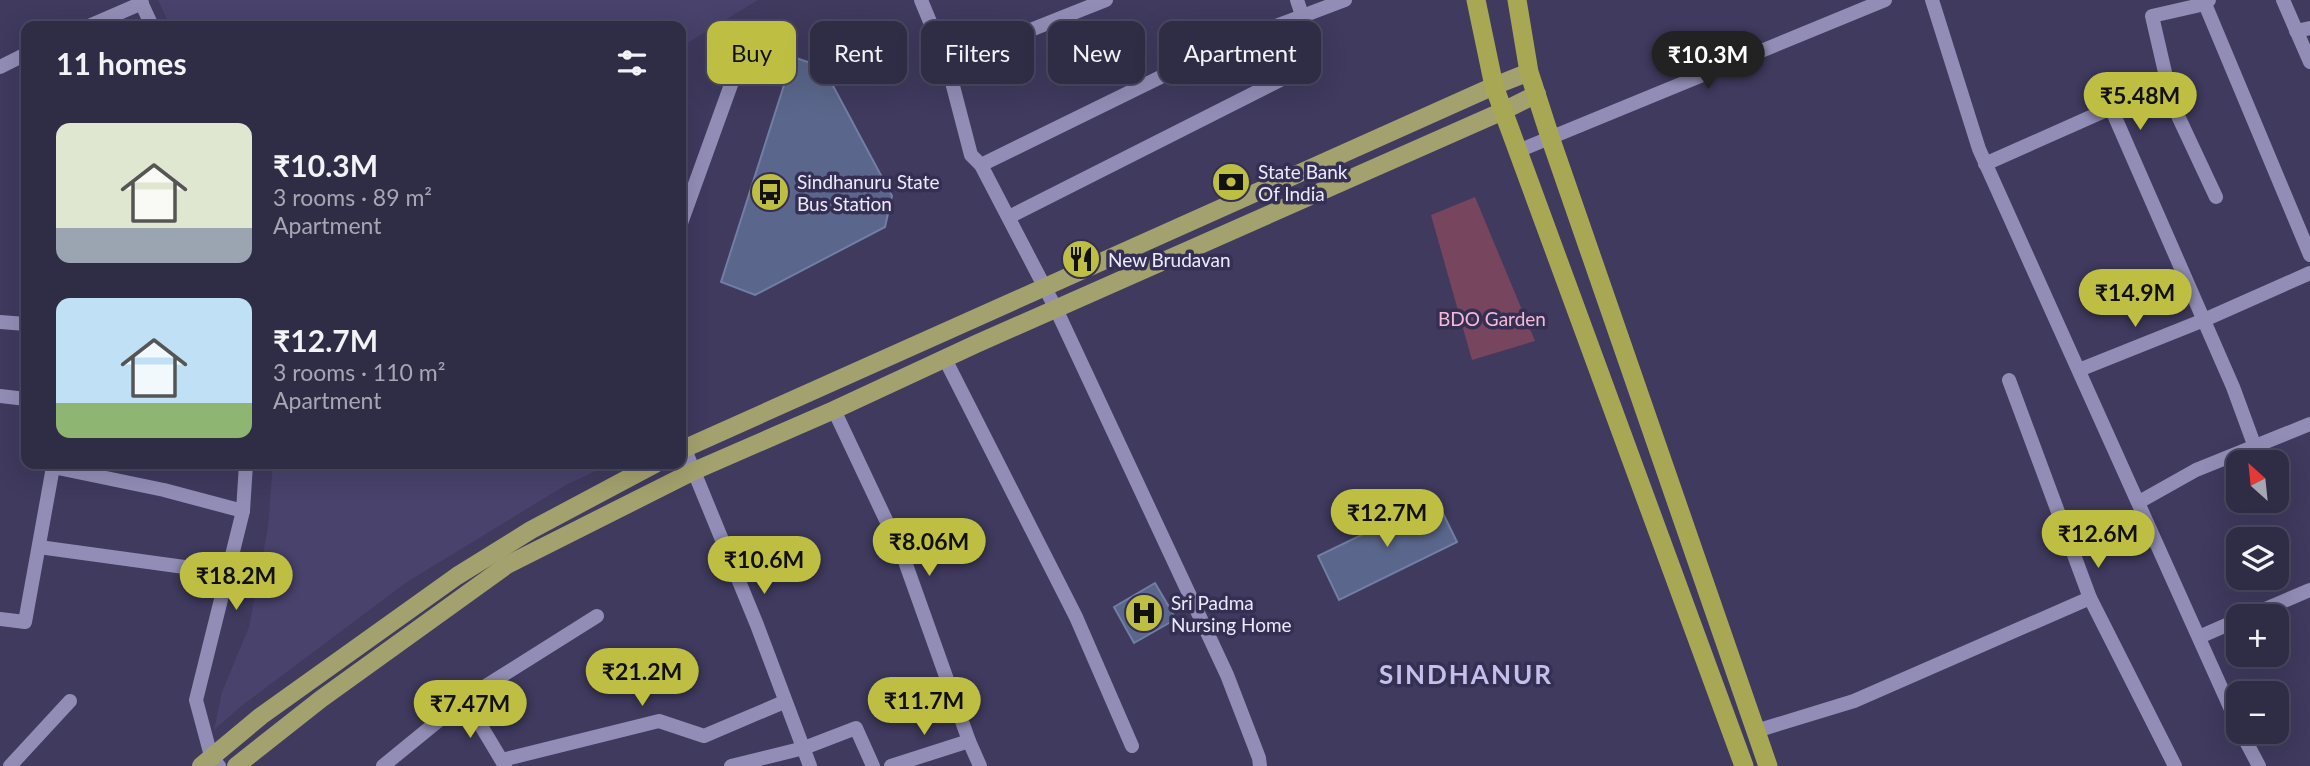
<!DOCTYPE html>
<meta charset="utf-8">
<style>
:root{--surface:#2f2c46;--page:#3b3851;--text:#f1f3f6;--muted:#a7a7b3;--line:#4a485f;--accent:#bebf42}
body{margin:0;font-family:Lato,sans-serif;background:var(--page);color:var(--text);height:100vh;display:flex;flex-direction:column;font-size:26px;white-space:nowrap}
*{box-sizing:border-box;margin:0}
p{font-size:23px;color:var(--muted)}
.icon{flex:none;width:38px;height:38px;fill:none;stroke:currentColor;stroke-width:2;stroke-linecap:round;stroke-linejoin:round}
.map{position:relative;flex:1;overflow:hidden}
.side{position:absolute;left:21px;top:21px;width:665px;height:448px;display:flex;flex-direction:column;background:var(--surface);border-radius:14px;box-shadow:0 7px 28px #0002,0 0 0 2px var(--line)}
.side>*{flex:none}
.banner{position:absolute;left:707px;top:21px;width:665px;height:63px;display:flex;gap:14px}
.needle{width:46px;rotate:333deg}
.fabs{position:absolute;left:2226px;top:450px;display:grid;gap:14px}
.fabs a{display:grid;place-items:center;width:63px;height:63px;border-radius:14px;background:var(--surface);box-shadow:0 7px 28px #0002,0 0 0 2px var(--line);font-size:35px}
.price{position:absolute;translate:-50% -60px;padding:0 16px;border-radius:24px;background:var(--accent);color:#111;font-size:23px;line-height:46px;filter:drop-shadow(0 2px 4px #0008)}
.price::after{content:'';position:absolute;left:50%;top:42px;width:21px;height:16px;margin-left:-10px;background:inherit;clip-path:polygon(0 0,100% 0,50% 100%)}
.price.active{background:#222;color:#fff}
ul{padding:0;list-style:none}
li{display:flex;align-items:center;gap:21px;height:175px;padding:0 35px}
li span{display:grid;place-items:center;flex:none;width:196px;height:140px;border-radius:14px;color:#555}
li>.icon{margin-inline-start:auto}
span .icon{width:84px;height:84px;fill:#fffc;stroke-width:1}
li b{font-size:30px}
h2{display:flex;justify-content:space-between;align-items:center;height:84px;padding:0 35px;font-size:30px}
.chip{padding:0 24px;border-radius:14px;background:var(--surface);box-shadow:0 7px 28px #0002,0 0 0 2px var(--line);font-size:24px;line-height:63px}
.chip.active{background:var(--accent);color:#111}
.map>svg:first-child{display:block}
.built{fill:#48426c}
.green{fill:#77455e}
.building{fill:#5a668b;stroke:#717ea5;stroke-width:2}
.lines{fill:none;stroke-linecap:round;stroke-linejoin:round}
.minor{stroke:#928db6;stroke-width:14}
.tertiary{stroke:#928db6;stroke-width:14}
.primary{stroke:#a3a16d;stroke-width:18}
.trunk{stroke:#a8a854;stroke-width:19}
.labels{text-anchor:middle;dominant-baseline:central;stroke-width:7;stroke-linejoin:round;paint-order:stroke}
.poi-label{font-size:19px;fill:#eceafc;stroke:#353053;text-anchor:start}
.park-label{font-size:19px;fill:#f7bad5;stroke:#353053}
.district-label{font-size:26px;font-weight:bold;letter-spacing:2px;fill:#c5c0eb;stroke:#353053}
</style>
<div class="map">
<svg width="2310" height="766" viewBox="0 0 2310 766">
<rect width="100%" height="100%" fill="#3f3a5e"/>
<g class="built">
<polygon points="158,0 758,0 687,43 681,44 681,26 170,26"/>
<polygon points="273,464 611,464 566,485 407,582 240,707 214,730 222,692 249,627 268,527"/>
</g>
<polygon class="green" points="1475,197 1535,341 1472,360 1431,215"/>
<g class="building">
<polygon points="793,57 823,67 892,196 885,227 755,295 721,282"/>
<polygon points="1436,499 1457,542 1339,600 1318,556"/>
<polygon points="1155,583 1176,619 1134,643 1114,607"/>
</g>
<g class="lines">
<g class="minor">
<polyline points="921,0 947,63 971,155 981,165 1056,309 1227,675 1259,758 1260,766"/>
<polyline points="1932,0 1979,149 2238,725"/>
<polyline points="2209,0 2205,4 2152,16 2170,94 2179,118 2216,197"/>
<polyline points="2283,0 2310,62"/>
<polyline points="2205,4 2310,255"/>
<polyline points="89,26 142,3"/>
<polyline points="2296,31 2310,28"/>
<polyline points="947,63 1106,0"/>
<polyline points="0,67 26,54"/>
<polyline points="1518,151 1885,0"/>
<polyline points="1985,164 2111,108 2233,387 2255,447"/>
<polyline points="981,165 1228,44 1345,0"/>
<polyline points="1009,217 1306,67 1302,15 1297,0"/>
<polyline points="681,223 741,57"/>
<polyline points="0,322 26,324"/>
<polyline points="945,359 1076,617 1132,746"/>
<polyline points="2079,370 2204,320 2310,273"/>
<polyline points="2009,380 2090,598 2175,766"/>
<polyline points="0,396 26,399"/>
<polyline points="834,410 903,556 969,741 980,766"/>
<polyline points="681,440 757,625 810,766"/>
<polyline points="2139,502 2196,470 2310,424"/>
<polyline points="39,547 228,573"/>
<polyline points="2249,616 2310,590"/>
<polyline points="0,619 25,622 53,467 164,490 243,511"/>
<polyline points="2199,637 2238,620"/>
<polyline points="465,699 505,766"/>
<polyline points="1756,731 1854,701 2090,598"/>
<polyline points="2241,732 2259,766"/>
<polyline points="502,760 659,721 704,736 784,702"/>
<polyline points="10,766 70,701"/>
<polyline points="383,766 465,699 597,616"/>
<polyline points="731,766 804,748 856,728 873,766"/>
<polyline points="891,766 969,741"/>
</g>
<g class="tertiary">
<polyline points="140,0 152,26"/>
<polyline points="219,766 211,756 196,700 243,511 246,464"/>
</g>
<g class="primary">
<polyline points="681,450 1494,86 1529,72"/>
<polyline points="201,766 261,716 457,576 531,530 655,464"/>
<polyline points="236,766 321,699 507,565 694,471 834,410 976,344 1503,111 1537,94"/>
</g>
<g class="trunk">
<polyline points="1476,0 1494,86 1744,766"/>
<polyline points="1517,0 1529,72 1550,137 1768,766"/>
</g>
</g>
<defs>
<symbol id="bank-disc" viewBox="-11 -11 22 22"><circle r="9.5" fill="#bebf42" stroke="#353053"/><path d="M-6-4H6V4H-6ZM0-2.3a2.3 2.3 0 1 0 0 4.6a2.3 2.3 0 1 0 0-4.6Z" fill="#111"/></symbol>
<symbol id="bus-disc" viewBox="-11 -11 22 22"><circle r="9.5" fill="#bebf42" stroke="#353053"/><path d="M-5-6H5V4H4V6H2V4H-2V6H-4V4H-5ZM-3.5-4V0h7V-4ZM-3.5 1.2v1.5H-2V1.2ZM2 1.2v1.5H3.5V1.2Z" fill="#111"/></symbol>
<symbol id="restaurant-disc" viewBox="-11 -11 22 22"><circle r="9.5" fill="#bebf42" stroke="#353053"/><path d="M-5-6h1v4h1v-4h1v4h1v-4h1v5L-1.5 .5V6h-2V.5L-5-1ZM5-6V6H3V1.5H1.5Q1.5-4 5-6Z" fill="#111"/></symbol>
<symbol id="hospital-disc" viewBox="-11 -11 22 22"><circle r="9.5" fill="#bebf42" stroke="#353053"/><path d="M-5-5h3v3.5h4V-5h3V5h-3V1.5h-4V5h-3Z" fill="#111"/></symbol>
</defs>
<g fill-rule="evenodd">
<use href="#bank-disc" x="1209" y="160" width="44" height="44"/>
<use href="#bus-disc" x="748" y="170" width="44" height="44"/>
<use href="#restaurant-disc" x="1059" y="237" width="44" height="44"/>
<use href="#hospital-disc" x="1122" y="591" width="44" height="44"/>
</g>
<g class="labels">
<g class="poi-label">
<text x="1258" y="171">State Bank<tspan x="1258" dy="22">Of India</tspan></text>
<text x="797" y="181">Sindhanuru State<tspan x="797" dy="22">Bus Station</tspan></text>
<text x="1108" y="259">New Brudavan</text>
<text x="1171" y="602">Sri Padma<tspan x="1171" dy="22">Nursing Home</tspan></text>
</g>
<g class="park-label">
<text x="1492" y="318">BDO Garden</text>
</g>
<g class="district-label">
<text x="1466" y="674">SINDHANUR</text>
</g>
</g>
</svg>
<div class="fabs">
<a><svg class="needle" viewBox="-14 -14 28 28"><path d="M0-13l5 13h-10z" fill="#e53935"/><path d="M0 13l5-13h-10z" fill="#a7a7b3"/></svg></a>
<a><svg class="icon" aria-label="layers" viewBox="0 0 24 24"><path d="M12 4l9 5-9 5-9-5zM3 14l9 5 9-5"/></svg></a>
<a>+</a>
<a>−</a>
</div>
<b class="price active" style="left:1708px;top:91px">₹10.3M</b>
<b class="price" style="left:2140px;top:132px">₹5.48M</b>
<b class="price" style="left:2135px;top:329px">₹14.9M</b>
<b class="price" style="left:1387px;top:549px">₹12.7M</b>
<b class="price" style="left:2098px;top:570px">₹12.6M</b>
<b class="price" style="left:929px;top:578px">₹8.06M</b>
<b class="price" style="left:764px;top:596px">₹10.6M</b>
<b class="price" style="left:236px;top:612px">₹18.2M</b>
<b class="price" style="left:642px;top:708px">₹21.2M</b>
<b class="price" style="left:924px;top:737px">₹11.7M</b>
<b class="price" style="left:470px;top:740px">₹7.47M</b>
<div class="banner">
<a class="chip active">Buy</a>
<a class="chip">Rent</a>
<a class="chip">Filters</a>
<a class="chip">New</a>
<a class="chip">Apartment</a>
</div>
<section class="side">
<h2>11 homes<svg class="icon" aria-label="filters" viewBox="0 0 24 24"><path d="M4 7h16M4 17h16"/><circle cx="9" cy="7" r="2"/><circle cx="15" cy="17" r="2"/></svg></h2>
<ul>
<li><span style="background:linear-gradient(#dfe7d0 75%,#9aa5b1 0)"><svg class="icon" aria-label="home" viewBox="0 0 24 24"><path d="M3 11l9-7 9 7M6 9v11h12V9"/></svg></span><div><b>₹10.3M</b><p>3 rooms · 89 m²</p><p>Apartment</p></div></li>
<li><span style="background:linear-gradient(#bfe0f5 75%,#8fb573 0)"><svg class="icon" aria-label="home" viewBox="0 0 24 24"><path d="M3 11l9-7 9 7M6 9v11h12V9"/></svg></span><div><b>₹12.7M</b><p>3 rooms · 110 m²</p><p>Apartment</p></div></li>
</ul>
</section>
</div>
